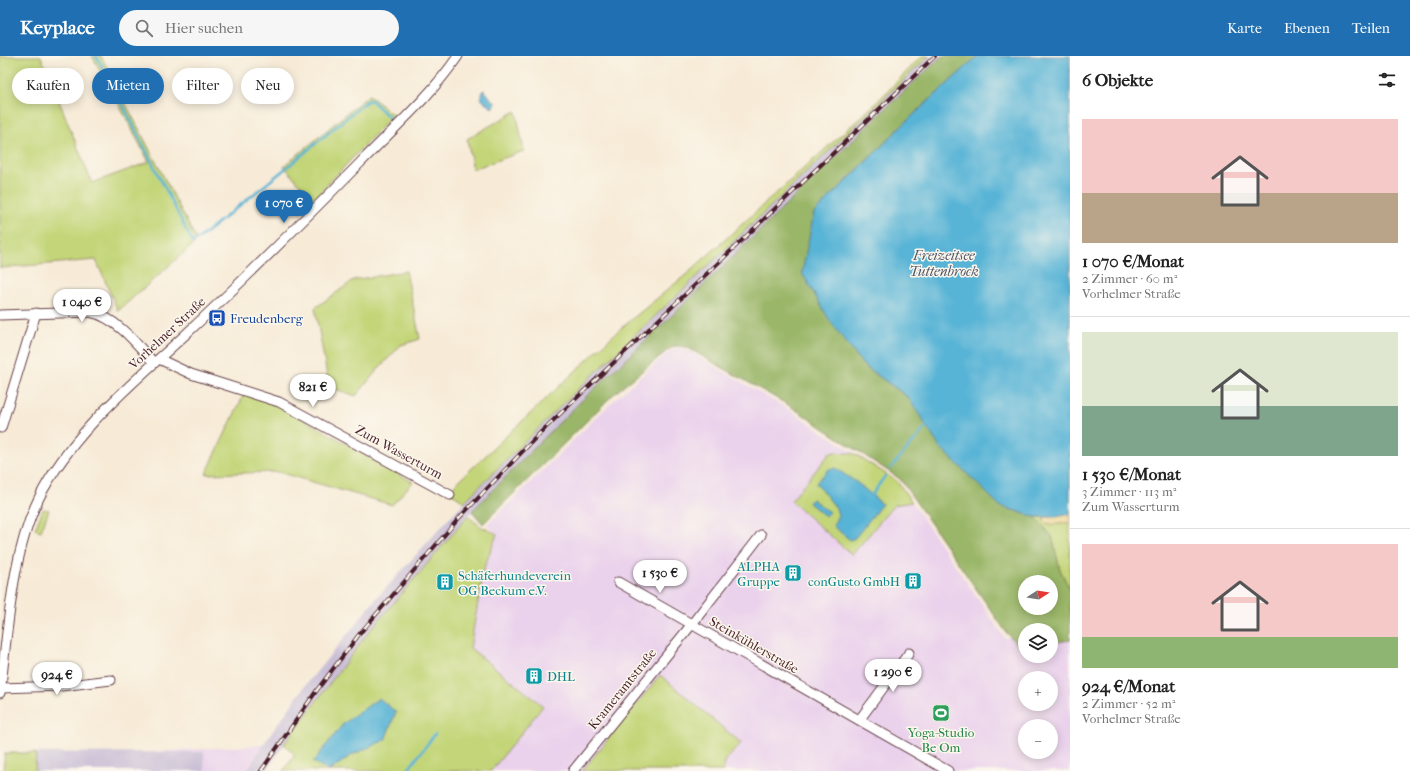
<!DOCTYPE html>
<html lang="de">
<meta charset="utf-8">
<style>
:root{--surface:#fff;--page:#f6f6f6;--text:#222;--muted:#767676;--line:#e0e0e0;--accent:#1f6fb2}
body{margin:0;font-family:"IM FELL French Canon",serif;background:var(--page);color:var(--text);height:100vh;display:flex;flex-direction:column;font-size:15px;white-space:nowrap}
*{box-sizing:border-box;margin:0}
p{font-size:13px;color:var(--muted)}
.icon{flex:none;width:22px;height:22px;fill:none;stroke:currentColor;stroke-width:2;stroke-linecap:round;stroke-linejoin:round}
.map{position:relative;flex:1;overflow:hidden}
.side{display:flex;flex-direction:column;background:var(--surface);width:340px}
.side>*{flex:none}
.top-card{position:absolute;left:12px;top:12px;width:380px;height:36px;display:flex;gap:8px}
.needle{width:26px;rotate:78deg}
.fabs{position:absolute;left:1018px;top:519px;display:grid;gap:8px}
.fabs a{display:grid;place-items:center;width:40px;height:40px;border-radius:50%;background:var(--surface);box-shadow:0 2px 10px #0003;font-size:20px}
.price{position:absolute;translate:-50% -34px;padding:0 9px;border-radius:14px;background:#fff;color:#222;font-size:13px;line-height:26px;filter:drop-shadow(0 1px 2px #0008)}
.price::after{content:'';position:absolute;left:50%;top:24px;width:12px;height:9px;margin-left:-6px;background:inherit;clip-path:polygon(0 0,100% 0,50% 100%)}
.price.current{background:var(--accent);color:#fff}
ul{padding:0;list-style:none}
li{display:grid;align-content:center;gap:8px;height:212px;padding:0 12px}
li+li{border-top:1px solid var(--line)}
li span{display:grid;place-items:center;height:124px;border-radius:0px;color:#555}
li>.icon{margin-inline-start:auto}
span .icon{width:72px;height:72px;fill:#fffc;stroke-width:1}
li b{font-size:17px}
h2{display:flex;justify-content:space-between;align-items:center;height:48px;padding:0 12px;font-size:17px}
.tag{padding:0 14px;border-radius:18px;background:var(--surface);box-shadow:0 2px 10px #0003;font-size:14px;line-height:36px}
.tag.current{background:var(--accent);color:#fff}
header{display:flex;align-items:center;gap:24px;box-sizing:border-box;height:56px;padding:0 20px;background:var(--accent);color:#fff}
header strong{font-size:19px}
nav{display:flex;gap:22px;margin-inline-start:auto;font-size:14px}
.search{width:280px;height:36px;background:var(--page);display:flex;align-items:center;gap:10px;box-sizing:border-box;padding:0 14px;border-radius:22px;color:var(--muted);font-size:15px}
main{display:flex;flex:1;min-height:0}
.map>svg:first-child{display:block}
.built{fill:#ead1ec;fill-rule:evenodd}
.industrial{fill:#cabfd6}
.green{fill:#c3d578;stroke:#867a52}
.forest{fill:#9ab668;stroke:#726a4a;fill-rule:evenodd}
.sand{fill:#eeda9e;stroke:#9c7c64}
.water{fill:#59b4d6;stroke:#526a80}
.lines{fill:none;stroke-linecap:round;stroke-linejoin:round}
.stream{stroke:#59b4d6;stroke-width:2.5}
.minor-casing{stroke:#643e45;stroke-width:11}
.minor{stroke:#fff;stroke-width:9}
.rail-casing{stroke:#4a1f2b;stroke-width:4}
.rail{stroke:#fbf7ec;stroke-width:2.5;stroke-dasharray:8;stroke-linecap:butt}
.labels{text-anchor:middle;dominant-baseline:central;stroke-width:3;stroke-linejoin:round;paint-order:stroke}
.transit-label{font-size:13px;fill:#164399;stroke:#fbf7ec;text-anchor:start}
.street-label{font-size:13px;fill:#4a1f2b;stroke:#fbf7ec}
.culture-label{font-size:13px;fill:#0d838f;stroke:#fbf7ec;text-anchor:end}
.leisure-label{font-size:13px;fill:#27864d;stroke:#fbf7ec}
.water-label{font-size:14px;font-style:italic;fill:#4f5367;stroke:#fbf7ec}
</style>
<header>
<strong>Keyplace</strong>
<div class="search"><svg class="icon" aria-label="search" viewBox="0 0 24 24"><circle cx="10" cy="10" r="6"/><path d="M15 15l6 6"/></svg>Hier suchen</div>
<nav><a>Karte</a><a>Ebenen</a><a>Teilen</a></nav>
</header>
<main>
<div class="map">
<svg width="1070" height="715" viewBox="0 0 1070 715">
<rect width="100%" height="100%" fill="#fbf7ec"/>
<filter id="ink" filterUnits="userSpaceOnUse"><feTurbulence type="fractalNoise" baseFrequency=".025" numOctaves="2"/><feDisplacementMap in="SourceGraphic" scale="8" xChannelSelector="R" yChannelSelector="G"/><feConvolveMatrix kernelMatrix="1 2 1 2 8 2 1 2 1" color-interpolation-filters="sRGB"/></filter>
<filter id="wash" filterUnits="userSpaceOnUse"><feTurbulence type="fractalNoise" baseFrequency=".012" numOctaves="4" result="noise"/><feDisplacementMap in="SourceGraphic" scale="16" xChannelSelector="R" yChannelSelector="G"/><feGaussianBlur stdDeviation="0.9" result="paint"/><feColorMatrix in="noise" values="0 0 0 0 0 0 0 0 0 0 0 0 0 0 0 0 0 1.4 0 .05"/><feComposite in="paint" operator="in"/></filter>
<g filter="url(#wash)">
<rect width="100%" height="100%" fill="#f7ebd7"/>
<g class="built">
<path d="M677 292 687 294 788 353 897 425 1005 582 1010 581 1019 591 1025 590V600H1051V586L1070 584V715H491L543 650 470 592 484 512 497 478 487 469 616 342 670 295ZM1025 622H1051V648H1025ZM1025 670H1051V696H1025Z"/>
<polygon points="263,689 247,715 3,715 108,699"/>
</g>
<g class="industrial">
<polygon points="929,0 942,0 880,58 683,249 574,352 472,455 368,577 284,688 267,715 247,715 263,689 305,630 376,543 464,446 572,339"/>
<polygon points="204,696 205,715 3,715 5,697"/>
</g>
<g class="green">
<polygon points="0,0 41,0 92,127 149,106 108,28 92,0 101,0 197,185 118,255 96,204 0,212"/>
<polygon points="922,0 929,0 572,339 464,446 448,435 620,273 688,217 874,49"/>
<polygon points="369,39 393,59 313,144 284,110"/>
<polygon points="516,55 524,95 473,113 467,83"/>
<polygon points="406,215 420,283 401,289 379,312 356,340 329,331 315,252 354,224"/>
<polygon points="244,338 277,348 413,426 392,449 278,416 206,418"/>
<polygon points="836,396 855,398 897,425 912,446 894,449 852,499 791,445 825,403 830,397"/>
<polygon points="43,453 49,454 41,475 35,473"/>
<polygon points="1070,458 1070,533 1069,533 1060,514 1052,481 1035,461 1056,461"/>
<polygon points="468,460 480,470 497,478 484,512 470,592 543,650 491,715 283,715 295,699 284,688 368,577"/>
<polygon points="660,619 741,687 726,704 723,715 582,715"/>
<polygon points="5,697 36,697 35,715 3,715"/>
</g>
<path class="forest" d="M942 0H978L910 62 814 157 863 309 908 341 1000 450 1035 461 1052 480 1060 514 1070 533V584L1051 587V574H1025V590L1019 591 1006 576 900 423 790 350 686 291 675 290 668 294 614 338 483 468 472 455 574 352 683 249 880 58ZM1025 526H1051V552H1025Z"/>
<path class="sand" d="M1070 458V466C1062 468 1052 470 1044 466V461Z"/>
<g class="water">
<polygon points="978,0 1070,0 1070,458 1056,461 1035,461 1000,450 939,390 908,341 863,309 830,265 802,217 814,157 910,62"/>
<path d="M484 34C489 39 490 43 496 47L492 52 480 42Z"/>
<polygon points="835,412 859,428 882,448 855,482 850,484 833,470 838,459 836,452 816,427 829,413"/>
<polygon points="812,443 829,456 825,460 809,447"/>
<polygon points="379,642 396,656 385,684 352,699 329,715 313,706 343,668"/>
</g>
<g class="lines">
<g class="stream">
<polyline points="96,0 109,22 193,187 280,117 367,45 371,44 391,63"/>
<polyline points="890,413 927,370"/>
<polyline points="872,439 885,420"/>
<polyline points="407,715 435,678"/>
</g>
</g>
</g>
<g filter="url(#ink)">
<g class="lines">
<defs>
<g id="minor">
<path d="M0 259 90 256C116 261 137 288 154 307"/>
<polyline points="159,303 191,318 279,346 450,439"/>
<polyline points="1,372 36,257"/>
<polyline points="618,526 948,715"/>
<polyline points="1,632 61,630 111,624"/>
<path d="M0 637C8 575 11 499 39 442 72 376 132 328 185 279 244 224 302 166 359 108 393 73 431 40 458 0"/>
<polyline points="860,663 909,597"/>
<polyline points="573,715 692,568 761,479"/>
</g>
</defs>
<use href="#minor" class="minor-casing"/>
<use href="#minor" class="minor"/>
<defs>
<polyline id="rail" points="261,715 317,634 361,576 460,461 541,376 935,0"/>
</defs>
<use href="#rail" class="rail-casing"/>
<use href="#rail" class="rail"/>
</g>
</g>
<defs>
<symbol id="bus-square" viewBox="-11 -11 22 22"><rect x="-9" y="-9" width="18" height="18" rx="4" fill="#1a4fb4" stroke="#fbf7ec"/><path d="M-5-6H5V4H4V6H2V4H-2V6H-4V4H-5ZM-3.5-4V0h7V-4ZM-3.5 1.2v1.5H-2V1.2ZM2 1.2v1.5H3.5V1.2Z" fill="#fff"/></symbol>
<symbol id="building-square" viewBox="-11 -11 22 22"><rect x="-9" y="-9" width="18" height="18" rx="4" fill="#0f9aa8" stroke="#fbf7ec"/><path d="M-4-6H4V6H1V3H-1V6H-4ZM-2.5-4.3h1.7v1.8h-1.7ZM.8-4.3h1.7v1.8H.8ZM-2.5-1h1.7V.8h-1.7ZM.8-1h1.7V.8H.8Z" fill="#fff"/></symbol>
<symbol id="stadium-square" viewBox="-11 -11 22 22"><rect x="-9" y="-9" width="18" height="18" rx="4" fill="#2e9e5b" stroke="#fbf7ec"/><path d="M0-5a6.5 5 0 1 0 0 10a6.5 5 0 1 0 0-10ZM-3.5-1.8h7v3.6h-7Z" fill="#fff"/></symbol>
</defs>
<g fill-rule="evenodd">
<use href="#bus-square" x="207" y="252" width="20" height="20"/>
<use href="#building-square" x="783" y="507" width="20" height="20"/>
<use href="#building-square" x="903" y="515" width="20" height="20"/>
<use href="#building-square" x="435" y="516" width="20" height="20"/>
<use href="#building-square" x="524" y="610" width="20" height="20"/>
<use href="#stadium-square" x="931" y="647" width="20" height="20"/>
</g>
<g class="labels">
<g class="transit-label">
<text x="230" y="262">Freudenberg</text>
</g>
<g class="street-label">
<text transform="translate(167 277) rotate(-43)">Vorhelmer Straße</text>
<text transform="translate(399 396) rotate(29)">Zum Wasserturm</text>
<text transform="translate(754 589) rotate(30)">Steinkühlerstraße</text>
<text transform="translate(622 633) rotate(-51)">Krameramtstraße</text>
</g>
<g class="culture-label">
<text x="780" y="510">ALPHA<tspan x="780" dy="15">Gruppe</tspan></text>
<text x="458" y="519" text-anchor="start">Schäferhundeverein<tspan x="458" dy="15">OG Beckum e.V.</tspan></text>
<text x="900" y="525">conGusto GmbH</text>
<text x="547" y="620" text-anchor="start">DHL</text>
</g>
<g class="leisure-label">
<text x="941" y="676">Yoga-Studio<tspan x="941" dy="15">Be Om</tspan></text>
</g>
<g class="water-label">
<text x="944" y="199">Freizeitsee<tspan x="944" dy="16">Tuttenbrock</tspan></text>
</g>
</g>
</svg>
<div class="fabs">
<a><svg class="needle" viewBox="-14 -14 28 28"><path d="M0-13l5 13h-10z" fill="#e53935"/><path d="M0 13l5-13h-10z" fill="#767676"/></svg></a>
<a><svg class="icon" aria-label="layers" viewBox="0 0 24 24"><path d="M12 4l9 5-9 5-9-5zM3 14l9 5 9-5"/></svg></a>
<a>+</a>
<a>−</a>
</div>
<b class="price current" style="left:284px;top:168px">1 070 €</b>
<b class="price" style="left:82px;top:267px">1 040 €</b>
<b class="price" style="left:313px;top:352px">821 €</b>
<b class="price" style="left:660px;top:538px">1 530 €</b>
<b class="price" style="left:893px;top:637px">1 290 €</b>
<b class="price" style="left:57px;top:640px">924 €</b>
<div class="top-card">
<a class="tag">Kaufen</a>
<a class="tag current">Mieten</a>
<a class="tag">Filter</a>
<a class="tag">Neu</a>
</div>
</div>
<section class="side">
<h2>6 Objekte<svg class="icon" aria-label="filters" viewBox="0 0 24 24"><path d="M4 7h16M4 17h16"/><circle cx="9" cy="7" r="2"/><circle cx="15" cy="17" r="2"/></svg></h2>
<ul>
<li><span style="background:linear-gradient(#f6c9c9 60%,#b9a48a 0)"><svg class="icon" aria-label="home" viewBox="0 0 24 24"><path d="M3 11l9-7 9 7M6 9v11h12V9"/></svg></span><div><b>1 070 €/Monat</b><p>2 Zimmer · 60 m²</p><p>Vorhelmer Straße</p></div></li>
<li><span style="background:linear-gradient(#dfe7d0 60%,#7fa58c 0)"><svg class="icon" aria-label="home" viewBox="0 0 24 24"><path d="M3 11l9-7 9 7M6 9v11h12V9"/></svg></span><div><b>1 530 €/Monat</b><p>3 Zimmer · 113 m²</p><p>Zum Wasserturm</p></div></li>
<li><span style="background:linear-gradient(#f6c9c9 75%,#8fb573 0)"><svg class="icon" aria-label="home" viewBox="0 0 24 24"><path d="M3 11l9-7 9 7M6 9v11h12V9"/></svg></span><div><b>924 €/Monat</b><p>2 Zimmer · 52 m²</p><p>Vorhelmer Straße</p></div></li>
</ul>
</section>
</main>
